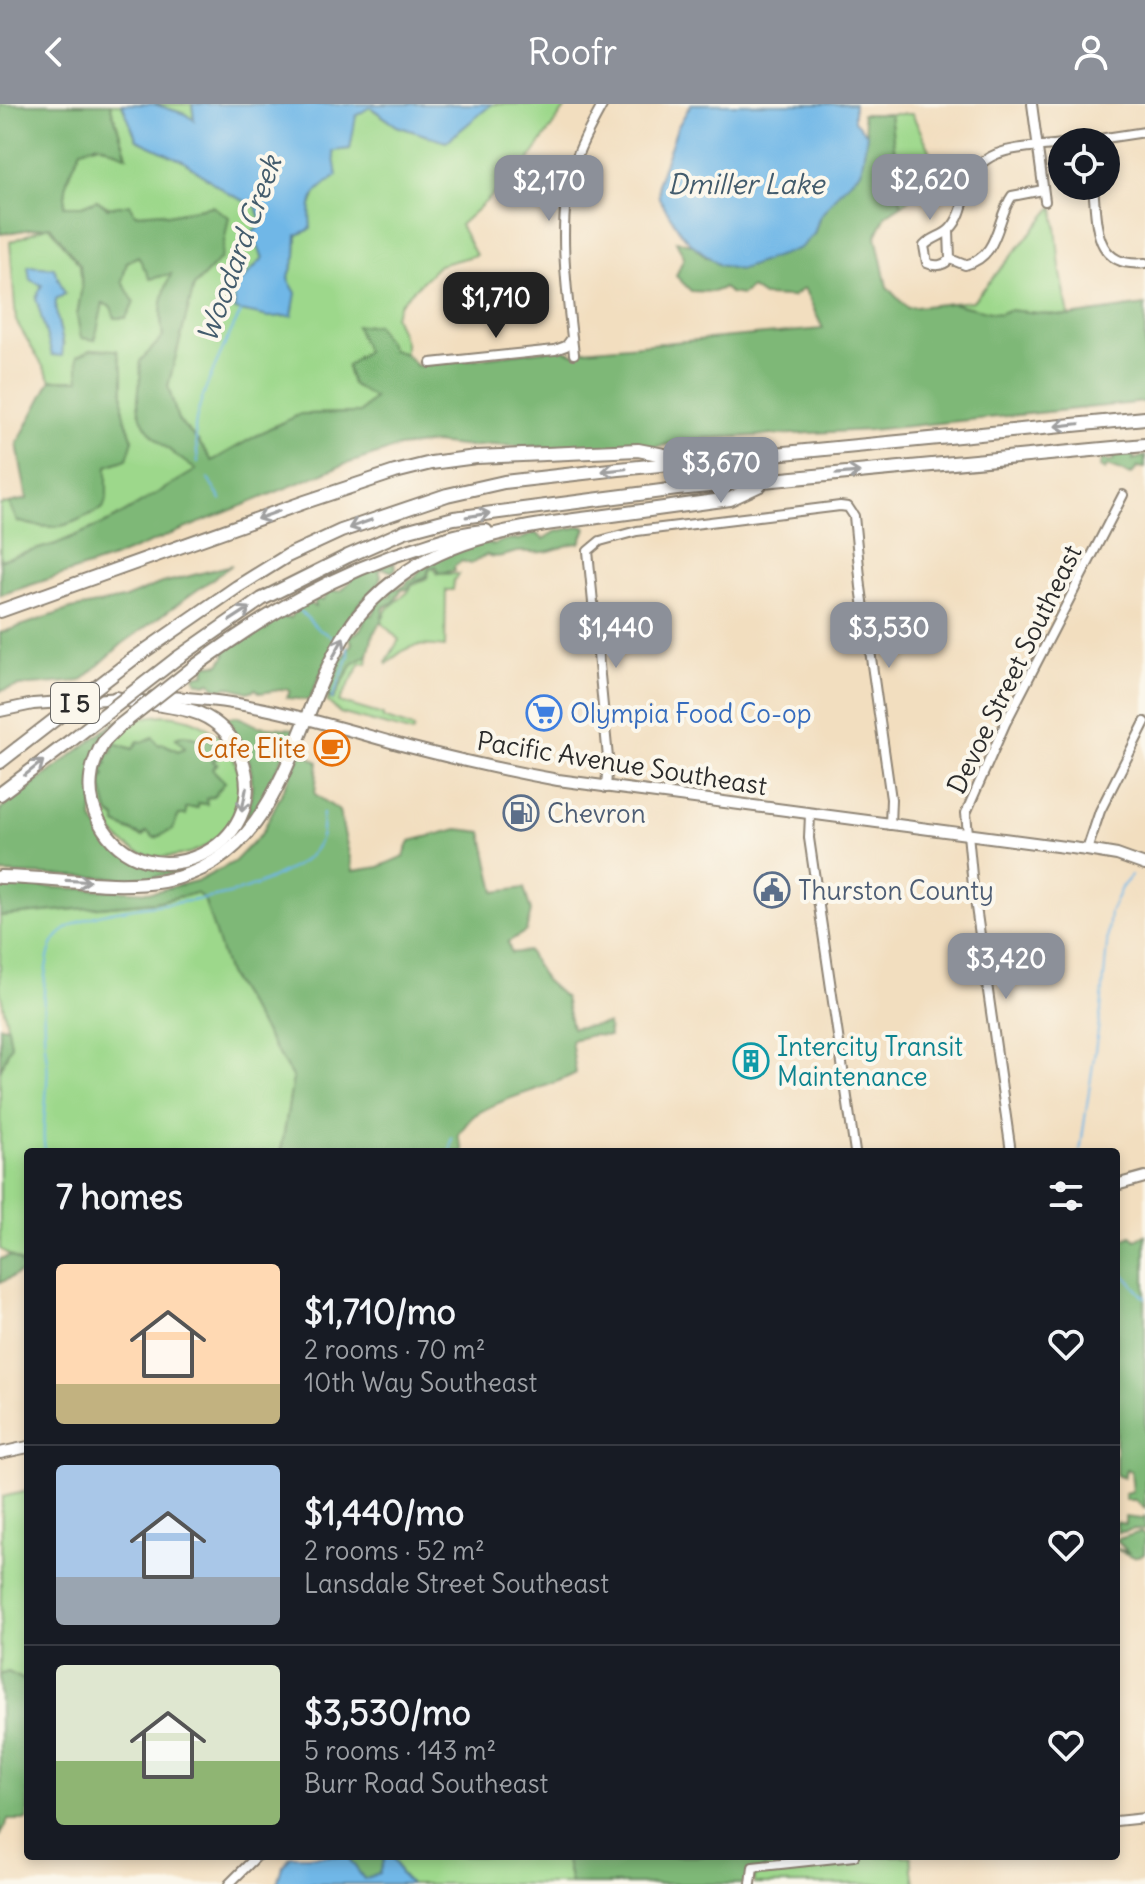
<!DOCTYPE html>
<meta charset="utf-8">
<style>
:root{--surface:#171b24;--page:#20242c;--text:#f1f3f6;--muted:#9ea1a6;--line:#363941;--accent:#8c9099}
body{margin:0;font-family:Delius,sans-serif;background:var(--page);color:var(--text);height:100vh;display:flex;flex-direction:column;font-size:30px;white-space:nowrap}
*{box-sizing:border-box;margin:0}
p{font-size:26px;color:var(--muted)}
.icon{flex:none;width:44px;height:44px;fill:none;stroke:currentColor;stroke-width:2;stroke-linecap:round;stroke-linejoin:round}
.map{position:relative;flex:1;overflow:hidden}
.side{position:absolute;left:24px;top:1044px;width:1096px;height:712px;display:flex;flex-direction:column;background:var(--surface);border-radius:8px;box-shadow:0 4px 12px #0003}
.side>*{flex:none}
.fabs{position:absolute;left:1048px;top:24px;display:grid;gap:16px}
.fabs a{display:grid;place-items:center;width:72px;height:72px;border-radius:50%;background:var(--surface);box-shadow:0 4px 12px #0003;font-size:40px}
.price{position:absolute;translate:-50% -68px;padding:0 18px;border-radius:16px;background:var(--accent);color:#fff;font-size:26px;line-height:52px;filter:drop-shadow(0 2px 4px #0008)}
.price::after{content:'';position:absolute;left:50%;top:48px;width:24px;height:18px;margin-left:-12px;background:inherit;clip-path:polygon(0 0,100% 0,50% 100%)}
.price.selected{background:#222;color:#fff}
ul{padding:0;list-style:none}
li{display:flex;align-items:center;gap:24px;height:200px;padding:0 32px}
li+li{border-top:2px solid var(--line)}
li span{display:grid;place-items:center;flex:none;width:224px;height:160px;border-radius:8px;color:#555}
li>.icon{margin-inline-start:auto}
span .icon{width:96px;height:96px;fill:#fffc;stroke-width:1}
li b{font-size:34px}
h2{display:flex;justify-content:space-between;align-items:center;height:96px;padding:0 32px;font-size:34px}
header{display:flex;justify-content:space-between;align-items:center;height:104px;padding:0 32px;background:var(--accent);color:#fff;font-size:36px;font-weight:600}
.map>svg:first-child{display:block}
.green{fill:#9dd88b;stroke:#64825b;stroke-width:2;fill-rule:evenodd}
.forest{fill:#7eb877;stroke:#547251;stroke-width:2}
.water{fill:#70b7e7;stroke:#4e7189;stroke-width:2}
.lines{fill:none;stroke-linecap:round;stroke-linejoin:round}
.stream{stroke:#70b7e7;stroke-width:2}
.minor-casing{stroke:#8e8475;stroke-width:12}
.major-casing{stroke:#8e8475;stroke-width:14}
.highway-casing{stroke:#8e8475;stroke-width:16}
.minor{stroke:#fff;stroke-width:8}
.major{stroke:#fff;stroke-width:10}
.highway{stroke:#fff;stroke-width:12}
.highway-bridge-casing{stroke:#8e8475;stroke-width:16;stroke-linecap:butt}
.highway-bridge{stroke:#fff;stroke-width:12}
.oneway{stroke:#a0a0a0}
.labels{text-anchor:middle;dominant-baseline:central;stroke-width:8;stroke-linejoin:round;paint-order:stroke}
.shield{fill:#fbf7ec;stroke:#696865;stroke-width:2}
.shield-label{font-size:24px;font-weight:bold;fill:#2b2b2b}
.street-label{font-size:26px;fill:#2b2b2b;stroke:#fbf7ec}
.shop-label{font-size:26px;fill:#366cbe;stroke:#fbf7ec;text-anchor:start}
.food-label{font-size:26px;fill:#c56008;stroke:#fbf7ec;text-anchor:end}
.service-label{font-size:26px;fill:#4e5e75;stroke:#fbf7ec;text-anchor:start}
.culture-label{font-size:26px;fill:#0d838f;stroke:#fbf7ec;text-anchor:start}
.water-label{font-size:28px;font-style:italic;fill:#435c6d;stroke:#fbf7ec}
</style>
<header><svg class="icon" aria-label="back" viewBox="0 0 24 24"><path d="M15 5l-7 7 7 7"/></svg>Roofr<svg class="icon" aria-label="person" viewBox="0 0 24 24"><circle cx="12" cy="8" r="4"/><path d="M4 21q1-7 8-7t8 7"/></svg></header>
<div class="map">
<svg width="1145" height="1780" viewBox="0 0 1145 1780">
<rect width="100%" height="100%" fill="#fbf7ec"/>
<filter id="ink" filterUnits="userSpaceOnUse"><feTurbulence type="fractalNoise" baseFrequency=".0125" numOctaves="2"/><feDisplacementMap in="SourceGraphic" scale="16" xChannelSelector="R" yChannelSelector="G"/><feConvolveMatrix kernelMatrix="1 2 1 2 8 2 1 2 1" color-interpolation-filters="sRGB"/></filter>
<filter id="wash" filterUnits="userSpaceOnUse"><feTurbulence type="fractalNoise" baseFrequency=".006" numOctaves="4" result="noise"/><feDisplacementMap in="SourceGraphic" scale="32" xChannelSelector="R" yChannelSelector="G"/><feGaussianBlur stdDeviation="1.8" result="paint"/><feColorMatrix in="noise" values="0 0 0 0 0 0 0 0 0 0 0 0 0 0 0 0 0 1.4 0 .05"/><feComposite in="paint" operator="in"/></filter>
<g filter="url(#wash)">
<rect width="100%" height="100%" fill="#f2debf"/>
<g class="green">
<path d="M110 0H122L137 36 183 57 229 90 256 102 262 120 252 130 263 154 234 185 288 175 296 152 297 131 311 125 309 107 333 46 350 45 355 12 369 3 397 22 446 38 492 0H568L523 64 460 121 476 151 439 161 400 199 394 212 405 238V250L392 246 376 221 367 247 347 263 352 280 374 294 360 309 301 310 270 324 212 357 198 337 178 316 168 282 194 182 221 154 212 102 168 111C157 106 147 111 135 110 121 109 108 104 97 96L82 102H64L67 76 81 45 99 40 127 51Z"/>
<polygon points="154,0 192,0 194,17 185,10"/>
<polygon points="890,10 912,10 930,46 914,91 901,101"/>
<polygon points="1054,102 1060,164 1069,212 1008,206 999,210 951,199 973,197"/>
<path d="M49 122 80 161 82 183 77 212 103 199 111 203 122 178 127 158 138 152 172 170C161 193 159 208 163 233L141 257 142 276 138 299 182 355 197 366 110 417 56 440 0 456V401L9 399 17 417C58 429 66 422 103 404L107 393V362L133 336 123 308V266L80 276H51L16 217 10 138ZM42 180 65 190 56 195 55 204 64 242Z"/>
<path d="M434 464 438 470H459L454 476 453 486H446L445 543C417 540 408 539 387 560L386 558 399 536 381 518 387 505 408 488 412 481 427 474 430 465Z"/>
<polygon points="368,551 367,560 361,559 339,598 383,611 383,614 414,624 413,629 340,609 327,597 329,594 333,596 353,560"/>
<path d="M164 611C259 615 266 739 175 752 98 763 69 659 134 617 142 612 155 612 164 611ZM202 630 210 631 218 654 211 657 217 660 212 665 225 678 213 693H206V700L198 699 197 704H186V711L179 710 172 726 155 734 147 728 142 733 116 720V715L108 708 101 680 104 672 101 666 107 659 105 654 112 648 114 639 133 645 138 637 144 638 152 633 158 641 164 640 178 647 186 644 176 634 184 631 199 635Z"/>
<polygon points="197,789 205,795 228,870 293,974 281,1048 28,1048 28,1163 0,1145 0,967 11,941 0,886 0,812 155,798"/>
<polygon points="28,1387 28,1578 8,1568 0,1571 2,1393"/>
<polygon points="392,1752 565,1752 571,1780 410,1780 400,1769"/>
<polygon points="870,1752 911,1752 915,1780 754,1780 753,1763"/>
</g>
<g class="forest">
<path d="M0 0H110L127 52 99 40 81 45 67 76 64 102H82L97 96 107 104 130 100 135 110 162 108 168 111 212 102 229 113 221 154 194 182 168 282 178 316 198 337 212 357 270 324 301 310 360 309 374 294 352 280 347 262 366 247 356 222 376 221 392 246 405 250 417 262 561 244 574 250 583 246 823 225 804 184 792 193 763 192 751 184 742 191 730 189 723 184 713 188 691 187 676 172 684 153 676 137 692 140 706 153 760 157 800 143 814 130 819 114 839 87 861 67 867 30 862 10H890L901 101 886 111 876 132 887 183 907 204 951 199 999 210 1008 206 1069 212 1145 201V298L870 326 696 335 655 343 606 345 577 342 552 346 544 343 489 341 471 343 433 339 399 343 343 361 110 455 0 491V456L56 440 110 417 196 366C174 349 136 328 138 295 139 282 142 271 140 257L163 233C159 208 161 193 171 170L150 175 138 152 127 158 122 177 134 198 126 214H115L111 203 103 199 95 236 81 234 77 212 82 183 80 161 50 122 0 130Z"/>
<path d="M92 245 117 246 123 266V308L133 336 127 355 107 362V393L103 404C66 422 58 429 17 417L9 399 27 395 17 340 51 276H79L77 252Z"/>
<polygon points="1128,349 1134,352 1133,356 1145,352 1145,364 1138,363 1131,371 1107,362 1105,366 1100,363 1101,357 1104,355 1108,358 1114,357 1112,352"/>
<path d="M581 422 586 424 580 439C569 439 555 447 543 448 535 449 525 447 517 448 505 451 499 455 486 451L471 460 462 457 454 463V467L439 469 436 462 429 464 427 472 411 480 408 485 401 486 394 498 384 503 381 518 373 530 368 551 353 560 333 594 327 592 332 575 339 562 336 557 345 551 352 539 349 532C358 529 366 522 364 511H372L376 504 373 500 382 492H391L390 486 405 482 408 476 415 474C420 458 459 443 476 440 482 439 489 440 495 441 500 436 513 434 519 436L535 429 544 435C556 424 567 427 581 422Z"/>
<path d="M394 458 396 464 392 468 383 464 379 467 381 471 378 485C350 495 322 568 309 596L287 594 290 587 286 585 260 589 256 585 248 588 227 582 223 585 215 584 211 578 205 580 197 578 194 572 205 570 204 566 207 561 220 560 226 550 224 547C239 537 253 529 269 523L267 518 270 514H291C293 507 301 502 308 499L315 503V496H323L329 487H341L355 472Z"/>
<polygon points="232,461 122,540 81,577 19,582 0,587 0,529 71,505 123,495 159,480"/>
<path d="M237 612 257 622 294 625V630L264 692 235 733C238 724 245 715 248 705 256 679 252 638 227 623V614Z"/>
<path d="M118 616 100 636 92 715C113 752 139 759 178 765L175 769 143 775 0 769V706Z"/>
<polygon points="184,631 199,635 202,631 210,631 217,654 212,657 217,660 212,665 225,678 213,693 206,694 207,700 198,699 198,704 186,704 186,711 179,711 172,726 155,734 147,728 142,732 116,720 116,714 108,708 101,680 105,671 101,666 107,659 105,654 112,648 114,639 133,645 138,637 144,638 153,633 158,641 164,640 178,647 185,644 176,634"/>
<path d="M302 648 318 658 315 690 339 707 353 767 379 763 404 752 410 737 458 725 482 728 495 788 524 784 531 807 526 827 508 838 511 849 528 847 545 876 565 894 572 924 608 920 609 932 592 931 571 936 576 969C544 986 505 992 475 1011 468 1016 463 1025 458 1031L464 1048H281L293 974 228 870 204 795 196 789 155 798 0 812V781L153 788 200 776 234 758 262 729Z"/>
<polygon points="0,922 8,923 11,941 0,967"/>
<polygon points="1145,1131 1145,1404 1135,1396 1126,1396 1125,1390 1133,1388 1131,1367 1126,1365 1124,1374 1116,1371 1116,1133 1123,1136 1131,1132 1136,1136"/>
<polygon points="10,1152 20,1158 24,1167 0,1179 0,1155"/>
<polygon points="1145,1412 1145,1426 1135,1425 1118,1429 1116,1418 1125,1420 1125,1413 1142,1415"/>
<path d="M1140 1428 1145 1431 1144 1450C1133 1456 1126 1449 1116 1445L1128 1448 1116 1436Z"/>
<polygon points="8,1568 28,1578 28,1714 27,1716 8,1716 0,1733 0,1571"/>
<polygon points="347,1752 385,1752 380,1769 364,1775"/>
<polygon points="565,1752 779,1752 746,1780 571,1780"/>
</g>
<g class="water">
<path d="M154 0 185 10 194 16 192 0H492L446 38 397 22 370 3 356 12 350 45 333 47 337 72C312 88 308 95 311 125L297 131 296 152 288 175 296 189 292 212 269 213 235 206 234 185 263 154 252 129 262 120 256 102 229 90 183 57 137 36 122 0Z"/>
<polygon points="691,0 854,0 854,17 867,30 861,67 839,88 819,114 814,130 800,144 739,166 719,161 692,140 681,129 659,94 658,78 677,24"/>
<path d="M28 162 54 164 65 190 56 195C53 214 66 233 62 252L52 251 36 194 42 181 30 176Z"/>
<polygon points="291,1752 347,1752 364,1775 379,1769 385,1752 392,1752 400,1769 410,1780 277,1780 282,1762"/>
</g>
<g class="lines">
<g class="stream">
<path d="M198 358C197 347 196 336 195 326 195 300 228 233 241 208"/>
<polyline points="208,375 221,396"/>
<polyline points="300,507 318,525 336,535"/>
<polyline points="332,595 349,552 347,542"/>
<path d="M46 1048C39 1033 50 980 47 958 43 932 39 853 57 833 86 800 178 802 220 792 241 788 263 779 282 769 298 762 316 751 321 733 323 726 322 716 323 709"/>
<polyline points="451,1048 452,1034"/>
<polyline points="1080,1048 1101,906 1110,808 1121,784 1131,772"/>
<polyline points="1116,1162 1145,1194"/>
</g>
</g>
</g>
<g filter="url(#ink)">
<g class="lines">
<defs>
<g id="minor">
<polyline points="1032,0 1045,97"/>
<polyline points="1079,38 1145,28"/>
<path d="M1093 82C1097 119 1093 165 1145 159"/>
<path d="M949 127 950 155C943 162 936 163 927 159L924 142C931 134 943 132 950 125 961 114 963 98 967 84 979 40 1024 45 1062 40"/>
<path d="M950 155 965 161C1000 153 996 114 1012 92L1043 86"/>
<path d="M574 250C568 199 556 116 572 67 579 43 591 22 603 0"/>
<polyline points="431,259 555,246 566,242 572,234"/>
<polyline points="606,684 608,654 588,447 600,437 637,427 840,402 848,403 854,412 861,483 891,695 890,721"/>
<polyline points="810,710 809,734 855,1048"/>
<polyline points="1087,746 1100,707 1145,618"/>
<polyline points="1011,1048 973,782 966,709 1005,620 1123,391"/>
<polyline points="1116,1717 1145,1714"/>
<polyline points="229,1780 257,1752"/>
<polyline points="751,1780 753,1763 854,1752"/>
</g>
<g id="major">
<path d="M153 593C242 592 325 620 409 643 459 656 508 667 558 676L1087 746 1117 751 1145 761"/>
<polyline points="0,607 33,600 121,594"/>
<polyline points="1116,1081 1145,1073"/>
<polyline points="0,1349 28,1343"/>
</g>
<g id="highway">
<polyline points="0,507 305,398 395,368 431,359 476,353 638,346 685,355"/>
<polyline points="133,555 237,483 287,452 341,427 447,391 504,378 619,365 1145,314"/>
<polyline points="176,555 262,495 348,452 405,427 454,414 677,385 1145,341"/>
<path d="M194 563C264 511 337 468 420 443 441 436 464 428 486 427"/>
<path d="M105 636C89 661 85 690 99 717 144 803 276 744 241 653 234 634 219 618 200 610 179 601 141 599 116 594"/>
<polyline points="0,658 18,644"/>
<polyline points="0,690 69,638"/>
<path d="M0 773C53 773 110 786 163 777 285 756 292 613 348 526 361 506 379 488 398 474 456 430 529 422 598 413 642 407 686 401 730 395L760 381"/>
</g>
</defs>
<use href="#minor" class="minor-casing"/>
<use href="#major" class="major-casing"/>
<use href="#highway" class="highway-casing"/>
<use href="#minor" class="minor"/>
<use href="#major" class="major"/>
<use href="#highway" class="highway"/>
<defs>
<g id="highway-bridge">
<polyline points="105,636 118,623 194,563"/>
<polyline points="69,638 176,555"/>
<polyline points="18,644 133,555"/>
</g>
</defs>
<use href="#highway-bridge" class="highway-bridge-casing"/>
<use href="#highway-bridge" class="highway-bridge"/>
</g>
<defs><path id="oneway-shaft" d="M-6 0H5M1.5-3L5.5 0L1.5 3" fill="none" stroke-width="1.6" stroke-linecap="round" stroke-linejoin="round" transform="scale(2)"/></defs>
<g class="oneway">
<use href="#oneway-shaft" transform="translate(1067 321) rotate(174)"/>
<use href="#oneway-shaft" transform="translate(614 366) rotate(174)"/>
<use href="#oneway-shaft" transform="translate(848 369) rotate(-5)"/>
<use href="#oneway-shaft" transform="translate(268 411) rotate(160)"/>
<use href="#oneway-shaft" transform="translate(478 411) rotate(-9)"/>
<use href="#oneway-shaft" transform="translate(360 420) rotate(160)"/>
<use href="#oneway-shaft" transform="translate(240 510) rotate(-33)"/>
<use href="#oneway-shaft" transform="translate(338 544) rotate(-62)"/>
<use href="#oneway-shaft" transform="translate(34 664) rotate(-38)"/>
<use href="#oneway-shaft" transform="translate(244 696) rotate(101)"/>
<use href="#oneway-shaft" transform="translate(78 777) rotate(3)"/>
</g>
</g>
<defs>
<symbol id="supermarket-ring" viewBox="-11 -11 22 22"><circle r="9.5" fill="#fbf7ec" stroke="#3f7fe0" stroke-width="1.5"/><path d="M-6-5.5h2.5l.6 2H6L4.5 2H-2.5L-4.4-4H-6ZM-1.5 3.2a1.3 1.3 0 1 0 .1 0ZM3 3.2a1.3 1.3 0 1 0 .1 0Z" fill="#3f7fe0"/></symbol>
<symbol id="cafe-ring" viewBox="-11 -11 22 22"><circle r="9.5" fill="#fbf7ec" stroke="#e8710a" stroke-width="1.5"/><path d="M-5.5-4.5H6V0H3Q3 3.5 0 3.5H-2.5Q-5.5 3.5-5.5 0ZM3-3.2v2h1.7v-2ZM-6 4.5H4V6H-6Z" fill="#e8710a"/></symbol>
<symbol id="fuel-ring" viewBox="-11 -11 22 22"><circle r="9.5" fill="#fbf7ec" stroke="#5c6f8a" stroke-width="1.5"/><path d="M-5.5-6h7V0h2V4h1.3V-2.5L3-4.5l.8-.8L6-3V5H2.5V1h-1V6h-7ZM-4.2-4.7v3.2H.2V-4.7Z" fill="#5c6f8a"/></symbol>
<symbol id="civic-ring" viewBox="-11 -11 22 22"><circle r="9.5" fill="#fbf7ec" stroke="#5c6f8a" stroke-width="1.5"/><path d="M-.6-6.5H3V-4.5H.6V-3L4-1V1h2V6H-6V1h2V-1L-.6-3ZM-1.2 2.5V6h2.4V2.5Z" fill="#5c6f8a"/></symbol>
<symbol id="building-ring" viewBox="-11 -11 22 22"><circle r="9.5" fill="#fbf7ec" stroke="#0f9aa8" stroke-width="1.5"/><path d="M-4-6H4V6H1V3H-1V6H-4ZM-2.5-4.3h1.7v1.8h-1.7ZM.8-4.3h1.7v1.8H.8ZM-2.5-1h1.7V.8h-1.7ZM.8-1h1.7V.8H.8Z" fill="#0f9aa8"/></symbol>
</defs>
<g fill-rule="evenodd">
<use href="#supermarket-ring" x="524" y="589" width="40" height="40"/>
<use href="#cafe-ring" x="312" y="624" width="40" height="40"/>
<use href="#fuel-ring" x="501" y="689" width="40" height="40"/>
<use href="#civic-ring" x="752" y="766" width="40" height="40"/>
<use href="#building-ring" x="731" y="937" width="40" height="40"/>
</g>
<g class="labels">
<rect class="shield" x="51" y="579" width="48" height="40" rx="6"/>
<g class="shield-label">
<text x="75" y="599">I 5</text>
</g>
<g class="street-label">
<text transform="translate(1014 565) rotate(-64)">Devoe Street Southeast</text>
<text transform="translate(622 659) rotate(9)">Pacific Avenue Southeast</text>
</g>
<g class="shop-label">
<text x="570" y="609">Olympia Food Co-op</text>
</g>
<g class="food-label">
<text x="306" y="644">Cafe Elite</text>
</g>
<g class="service-label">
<text x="547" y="709">Chevron</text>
<text x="798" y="786">Thurston County</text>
</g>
<g class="culture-label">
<text x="777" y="942">Intercity Transit<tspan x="777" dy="30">Maintenance</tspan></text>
</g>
<g class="water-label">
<text x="746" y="80">Dmiller Lake</text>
<text transform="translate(239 145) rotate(-70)">Woodard Creek</text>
</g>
</g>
</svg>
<div class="fabs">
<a><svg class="icon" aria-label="locate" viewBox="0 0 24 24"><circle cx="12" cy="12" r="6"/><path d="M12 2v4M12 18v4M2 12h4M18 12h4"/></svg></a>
</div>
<b class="price" style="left:930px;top:118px">$2,620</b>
<b class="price" style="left:549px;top:119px">$2,170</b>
<b class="price selected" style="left:496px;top:236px">$1,710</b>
<b class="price" style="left:721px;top:401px">$3,670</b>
<b class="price" style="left:616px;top:566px">$1,440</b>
<b class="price" style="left:889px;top:566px">$3,530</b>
<b class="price" style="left:1006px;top:897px">$3,420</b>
<section class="side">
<h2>7 homes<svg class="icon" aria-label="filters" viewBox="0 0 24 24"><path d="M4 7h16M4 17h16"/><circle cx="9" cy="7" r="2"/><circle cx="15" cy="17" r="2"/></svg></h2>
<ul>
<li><span style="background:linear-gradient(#ffd9b3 75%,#c2b280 0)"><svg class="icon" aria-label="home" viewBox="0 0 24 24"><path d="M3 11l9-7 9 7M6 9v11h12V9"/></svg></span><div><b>$1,710/mo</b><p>2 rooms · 70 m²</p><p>10th Way Southeast</p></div><svg class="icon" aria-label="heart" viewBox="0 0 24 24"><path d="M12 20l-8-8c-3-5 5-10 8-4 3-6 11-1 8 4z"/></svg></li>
<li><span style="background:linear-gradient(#a9c7e8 70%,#9aa5b1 0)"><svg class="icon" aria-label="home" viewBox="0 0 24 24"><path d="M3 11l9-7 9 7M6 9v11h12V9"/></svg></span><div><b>$1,440/mo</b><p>2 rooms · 52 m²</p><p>Lansdale Street Southeast</p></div><svg class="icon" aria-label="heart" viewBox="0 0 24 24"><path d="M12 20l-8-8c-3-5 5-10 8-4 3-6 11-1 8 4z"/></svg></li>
<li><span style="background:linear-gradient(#dfe7d0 60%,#8fb573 0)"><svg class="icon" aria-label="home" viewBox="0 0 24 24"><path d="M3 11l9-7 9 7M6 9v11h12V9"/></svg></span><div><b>$3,530/mo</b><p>5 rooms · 143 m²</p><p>Burr Road Southeast</p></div><svg class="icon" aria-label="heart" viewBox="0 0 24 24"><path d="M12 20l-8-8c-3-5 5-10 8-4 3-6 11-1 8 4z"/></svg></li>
</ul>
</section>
</div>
